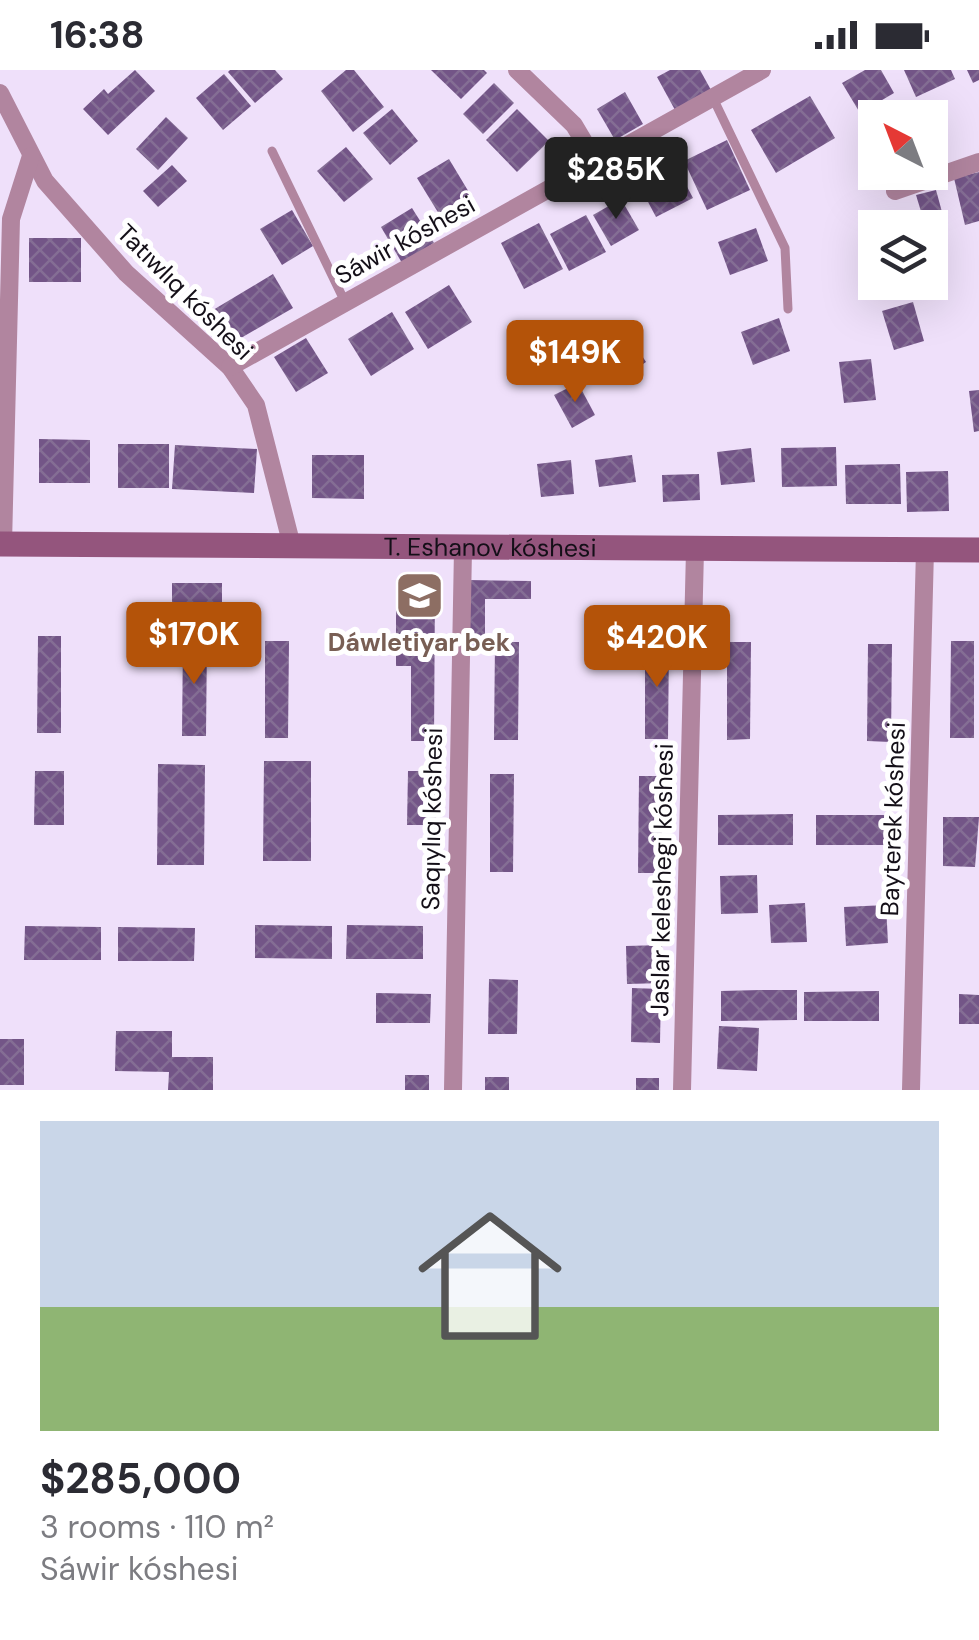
<!DOCTYPE html>
<meta charset="utf-8">
<style>
:root{--surface:#fff;--page:#f7f7f7;--text:#2b2b33;--muted:#7c7c81;--line:#e1e1e2;--accent:#b45309}
body{margin:0;font-family:"DM Sans",sans-serif;background:var(--page);color:var(--text);height:100vh;display:flex;flex-direction:column;font-size:38px;white-space:nowrap}
*{box-sizing:border-box;margin:0}
p{font-size:32px;color:var(--muted)}
.icon{flex:none;width:55px;height:55px;fill:none;stroke:currentColor;stroke-width:2;stroke-linecap:round;stroke-linejoin:round}
.map{position:relative;height:1020px;overflow:hidden}
.side{display:flex;flex-direction:column;background:var(--surface);flex:1}
.side>*{flex:none}
.needle{width:65px;rotate:318deg}
.controls{position:absolute;left:858px;top:30px;display:grid;gap:20px}
.controls a{display:grid;place-items:center;width:90px;height:90px;border-radius:0px;background:var(--surface);box-shadow:0 10px 40px #0002;font-size:50px}
.price{position:absolute;translate:-50% -85px;padding:0 22px;border-radius:10px;background:var(--accent);color:#fff;font-size:32px;line-height:65px;filter:drop-shadow(0 2px 5px #0008)}
.price::after{content:'';position:absolute;left:50%;top:60px;width:30px;height:22px;margin-left:-15px;background:inherit;clip-path:polygon(0 0,100% 0,50% 100%)}
.price.selected{background:#222;color:#fff}
ul{padding:0;list-style:none}
li{display:grid;align-content:center;gap:20px;height:530px;padding:0 40px}
li+li{border-top:2px solid var(--line)}
li span{display:grid;place-items:center;height:310px;border-radius:0px;color:#555}
li>.icon{margin-inline-start:auto}
span .icon{width:180px;height:180px;fill:#fffc;stroke-width:1}
li b{font-size:42px}
.status{display:flex;justify-content:space-between;align-items:center;height:70px;padding:0 50px;background:var(--surface);direction:ltr}
.status svg{height:28px;fill:currentColor}
.map>svg:first-child{display:block}
.building{fill:url(#building-cross-hatch)}
.lines{fill:none;stroke-linecap:round;stroke-linejoin:round}
.service{stroke:#b1859f;stroke-width:9}
.minor{stroke:#b1859f;stroke-width:18}
.secondary{stroke:#94557d;stroke-width:25}
.labels{text-anchor:middle;dominant-baseline:central;stroke-width:10;stroke-linejoin:round;paint-order:stroke}
.street-label{font-size:25px;fill:#140f18;stroke:#fff}
.education-label{font-size:25px;font-weight:bold;fill:#785e54;stroke:#fff}
</style>
<div class="status"><b>16:38</b><svg viewBox="0 0 49 12"><path d="M0 12V9h3v3zM5 12V6h3v6zM10 12V3h3v9zM15 12V0h3v12zM26 1h20v11H26zM47 4h2v5h-2z"/></svg></div>
<div class="map">
<svg width="979" height="1020" viewBox="0 0 979 1020">
<defs>
<pattern id="building-cross-hatch" width="8" height="8" patternUnits="userSpaceOnUse" patternTransform="scale(2.5)"><rect width="8" height="8" fill="#735587"/><path d="M0 0l8 8M0 8l8-8" fill="none" stroke="#846e94"/></pattern>
</defs>
<rect width="100%" height="100%" fill="#efe0fa"/>
<g class="building">
<polygon points="135,0 155,21 108,65 83,39 104,19 108,24"/>
<polygon points="230,0 275,0 283,9 255,33 228,2"/>
<polygon points="346,0 354,0 384,37 353,62 321,21"/>
<polygon points="431,0 484,0 487,3 461,29"/>
<polygon points="670,0 700,0 711,20 675,40 657,7"/>
<polygon points="865,0 881,0 894,23 860,43 842,13"/>
<polygon points="904,0 951,0 955,9 916,27"/>
<polygon points="967,0 979,0 979,10 973,13"/>
<polygon points="224,4 251,36 223,60 196,28"/>
<polygon points="494,13 514,33 483,64 463,44"/>
<polygon points="625,22 643,54 615,70 597,39"/>
<polygon points="810,26 835,68 776,103 751,60"/>
<polygon points="392,39 418,71 390,95 363,63"/>
<polygon points="517,39 549,71 517,102 486,70"/>
<polygon points="166,47 188,68 158,100 136,79"/>
<polygon points="727,70 750,120 707,140 684,91"/>
<polygon points="346,77 373,109 344,132 317,101"/>
<polygon points="449,89 470,124 439,144 417,108"/>
<polygon points="172,95 187,111 158,137 143,121"/>
<polygon points="676,96 693,128 656,147 639,115"/>
<polygon points="979,102 979,151 965,155 954,108"/>
<polygon points="936,120 942,142 923,148 916,125"/>
<polygon points="621,129 639,160 611,176 593,145"/>
<polygon points="412,138 434,173 402,193 381,157"/>
<polygon points="292,140 313,176 282,195 260,159"/>
<polygon points="586,145 606,182 569,201 550,164"/>
<polygon points="539,153 563,199 524,219 501,173"/>
<polygon points="756,158 768,191 730,205 718,172"/>
<rect x="29" y="168" width="52" height="44"/>
<polygon points="273,204 293,238 222,279 203,246"/>
<polygon points="449,215 472,252 428,279 405,242"/>
<polygon points="913,232 924,271 894,280 882,241"/>
<polygon points="392,242 414,279 371,306 348,269"/>
<polygon points="779,248 790,281 753,295 741,262"/>
<polygon points="587,260 605,292 582,305 564,272"/>
<polygon points="626,261 646,292 624,307 603,275"/>
<polygon points="306,268 328,303 296,322 274,287"/>
<polygon points="871,289 876,330 844,333 839,292"/>
<polygon points="578,313 595,345 572,358 554,325"/>
<polygon points="979,320 979,361 974,362 969,321"/>
<polygon points="39,369 90,370 90,413 39,413"/>
<rect x="118" y="374" width="51" height="44"/>
<polygon points="175,375 257,379 254,423 172,419"/>
<polygon points="836,377 837,416 782,417 781,378"/>
<polygon points="751,378 755,412 721,415 717,382"/>
<polygon points="312,385 364,385 364,429 312,428"/>
<polygon points="632,385 636,412 599,417 595,390"/>
<polygon points="571,390 574,424 541,427 537,394"/>
<polygon points="900,394 901,434 846,434 845,395"/>
<polygon points="948,401 949,441 907,442 906,402"/>
<polygon points="699,404 700,430 663,432 662,405"/>
<polygon points="467,510 531,511 531,529 485,529 485,566 467,566"/>
<rect x="172" y="513" width="50" height="48"/>
<polygon points="405,513 435,513 434,671 411,671 411,596 396,596 396,532 404,532"/>
<polygon points="38,566 61,566 61,663 37,663"/>
<polygon points="183,568 207,569 206,666 182,666"/>
<polygon points="265,571 289,571 288,668 265,668"/>
<polygon points="645,571 669,571 668,669 645,669"/>
<polygon points="951,571 974,571 974,668 950,668"/>
<polygon points="495,572 519,572 518,670 494,670"/>
<polygon points="727,572 751,572 750,669 727,670"/>
<polygon points="868,574 892,574 891,672 867,671"/>
<polygon points="264,691 311,691 311,791 263,791"/>
<polygon points="158,694 205,695 204,795 157,795"/>
<polygon points="35,701 64,701 64,755 34,755"/>
<polygon points="408,701 437,701 436,755 407,755"/>
<polygon points="490,704 514,704 513,802 490,802"/>
<polygon points="639,706 662,706 662,803 638,803"/>
<polygon points="793,744 793,775 718,775 718,745"/>
<rect x="816" y="745" width="76" height="30"/>
<polygon points="943,747 979,747 975,797 943,796"/>
<polygon points="757,805 758,843 721,844 720,806"/>
<polygon points="805,833 807,872 771,873 769,835"/>
<polygon points="886,835 888,873 846,876 844,837"/>
<polygon points="255,855 332,856 332,889 255,888"/>
<polygon points="347,855 423,856 423,889 346,889"/>
<polygon points="25,856 101,857 101,890 24,890"/>
<polygon points="118,857 195,858 194,891 118,891"/>
<polygon points="662,875 664,913 627,914 626,876"/>
<polygon points="489,909 518,910 517,964 488,964"/>
<polygon points="632,918 661,919 660,973 631,972"/>
<polygon points="760,920 797,920 797,950 721,951 721,921"/>
<polygon points="879,921 879,951 804,951 804,922"/>
<polygon points="376,923 431,924 430,953 376,953"/>
<polygon points="959,924 979,925 979,954 959,954"/>
<polygon points="719,956 759,958 757,1001 717,999"/>
<polygon points="116,961 172,961 172,987 213,987 213,1020 168,1020 169,1002 115,1001"/>
<rect x="0" y="969" width="24" height="46"/>
<rect x="405" y="1005" width="24" height="15"/>
<rect x="485" y="1007" width="24" height="13"/>
<rect x="636" y="1008" width="23" height="12"/>
</g>
<g class="lines">
<g class="service">
<polyline points="713,28 785,178 788,239"/>
<polyline points="272,81 345,232"/>
</g>
<g class="minor">
<polyline points="517,0 574,55 596,92"/>
<polyline points="0,23 45,111 126,203 230,297 256,335 292,476"/>
<polyline points="895,121 979,92"/>
<polyline points="230,297 762,0"/>
<polyline points="3,474 11,149 31,86"/>
<polyline points="453,1020 463,479"/>
<polyline points="682,1020 695,480"/>
<polyline points="911,1020 925,480"/>
</g>
<path class="secondary" id="s1" d="M0 474 979 480"/>
</g>
<defs>
<symbol id="school-square" viewBox="-11 -11 22 22"><rect x="-9" y="-9" width="18" height="18" rx="4" fill="#8d6e63" stroke="#fff"/><path d="M0-5L7-2L0 1L-7-2ZM-4 1L0 2.5L4 1V4Q0 6-4 4Z" fill="#fff"/></symbol>
</defs>
<g fill-rule="evenodd">
<use href="#school-square" x="392" y="498" width="55" height="55"/>
</g>
<g class="labels">
<g class="street-label">
<text transform="translate(405 170) rotate(-29)">Sáwir kóshesi</text>
<text transform="translate(185 222) rotate(45)">Tatıwlıq kóshesi</text>
<text stroke="none"><textPath href="#s1" startOffset="490">T. Eshanov kóshesi</textPath></text>
<text transform="translate(432 749) rotate(-89)">Saqıylıq kóshesi</text>
<text transform="translate(893 749) rotate(-88)">Bayterek kóshesi</text>
<text transform="translate(662 810) rotate(-89)">Jaslar keleshegi kóshesi</text>
</g>
<g class="education-label">
<text x="419" y="572">Dáwletiyar bek</text>
</g>
</g>
</svg>
<div class="controls">
<a><svg class="needle" viewBox="-14 -14 28 28"><path d="M0-13l5 13h-10z" fill="#e53935"/><path d="M0 13l5-13h-10z" fill="#7c7c81"/></svg></a>
<a><svg class="icon" aria-label="layers" viewBox="0 0 24 24"><path d="M12 4l9 5-9 5-9-5zM3 14l9 5 9-5"/></svg></a>
</div>
<b class="price selected" style="left:616px;top:152px">$285K</b>
<b class="price" style="left:575px;top:335px">$149K</b>
<b class="price" style="left:194px;top:617px">$170K</b>
<b class="price" style="left:657px;top:620px">$420K</b>
</div>
<section class="side">
<ul>
<li><span style="background:linear-gradient(#c9d6e8 60%,#8fb573 0)"><svg class="icon" aria-label="home" viewBox="0 0 24 24"><path d="M3 11l9-7 9 7M6 9v11h12V9"/></svg></span><div><b>$285,000</b><p>3 rooms · 110 m²</p><p>Sáwir kóshesi</p></div></li>
</ul>
</section>
